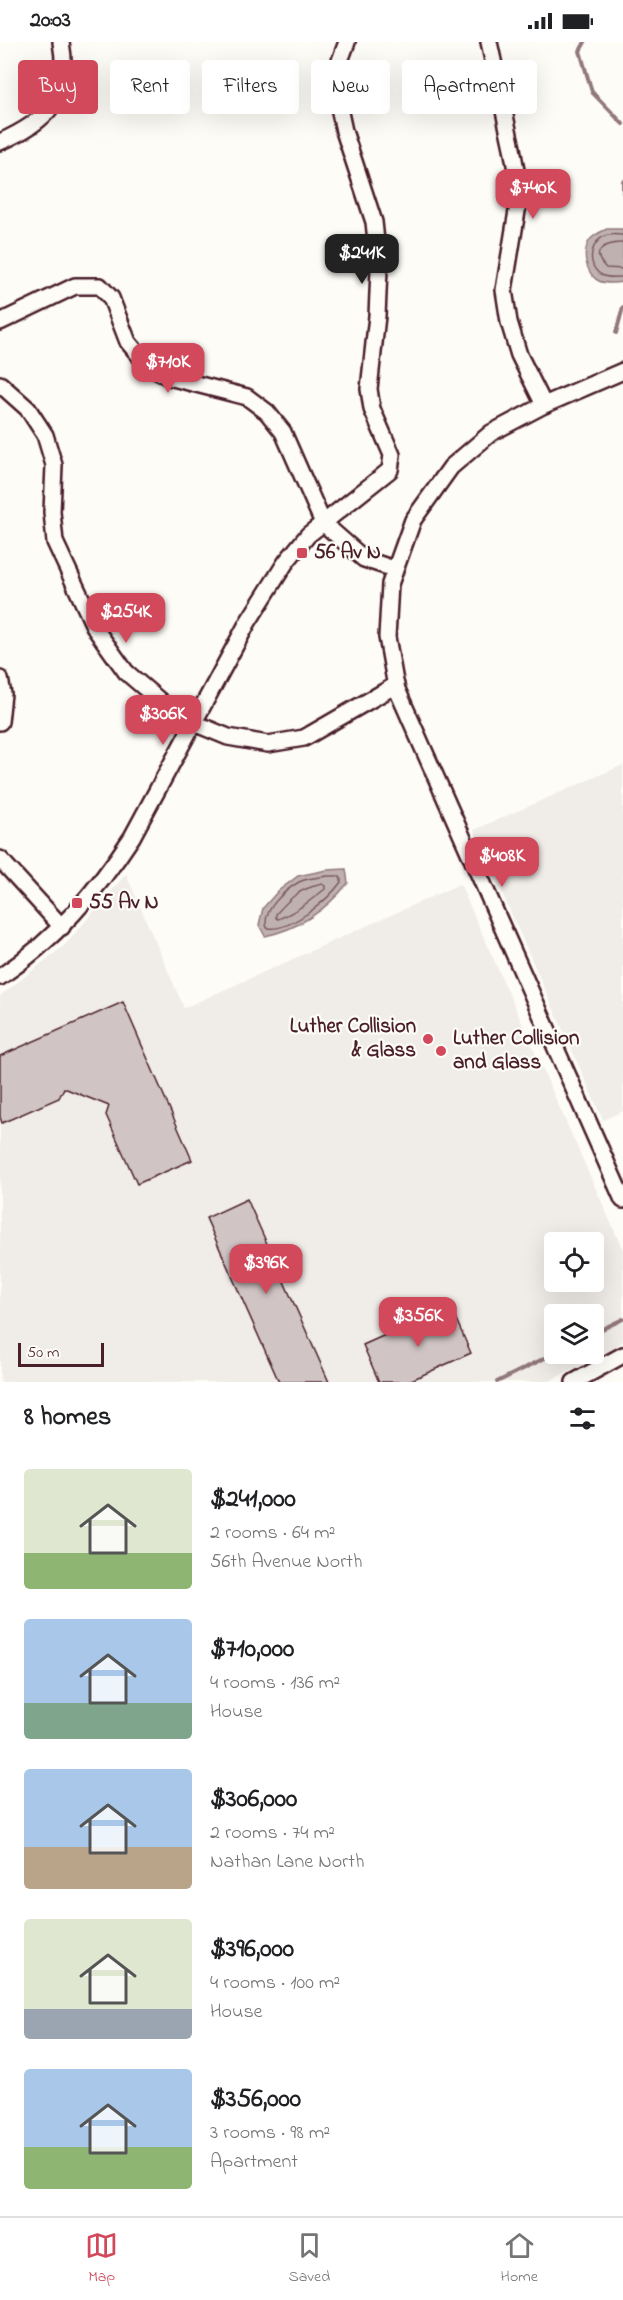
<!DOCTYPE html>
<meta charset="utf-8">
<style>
:root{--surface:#fff;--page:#f2f2f2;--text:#202124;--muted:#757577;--line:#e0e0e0;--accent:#d1495b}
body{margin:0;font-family:"Indie Flower",sans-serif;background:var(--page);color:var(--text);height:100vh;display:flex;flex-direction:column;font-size:22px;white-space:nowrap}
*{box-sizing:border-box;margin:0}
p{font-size:20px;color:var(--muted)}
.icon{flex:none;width:33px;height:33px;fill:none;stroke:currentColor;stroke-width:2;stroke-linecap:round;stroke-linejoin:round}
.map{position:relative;height:1340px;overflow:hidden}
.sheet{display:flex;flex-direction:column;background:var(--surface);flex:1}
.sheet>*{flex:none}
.guide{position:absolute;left:18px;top:18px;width:588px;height:54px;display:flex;gap:12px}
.buttons{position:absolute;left:544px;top:1190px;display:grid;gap:12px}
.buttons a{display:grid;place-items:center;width:60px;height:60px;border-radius:6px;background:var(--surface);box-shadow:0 6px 24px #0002;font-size:30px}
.scale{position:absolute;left:18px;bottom:15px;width:86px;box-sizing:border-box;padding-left:6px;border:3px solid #4a1f2b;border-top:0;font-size:16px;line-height:21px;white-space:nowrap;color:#4a1f2b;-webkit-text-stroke:4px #fdfcf7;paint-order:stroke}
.price{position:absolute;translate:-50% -51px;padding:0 14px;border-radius:12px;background:var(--accent);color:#fff;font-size:20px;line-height:39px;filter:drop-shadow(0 2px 3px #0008)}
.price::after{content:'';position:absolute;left:50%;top:36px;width:18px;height:14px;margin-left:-9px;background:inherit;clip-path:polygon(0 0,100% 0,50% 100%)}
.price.active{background:#222;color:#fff}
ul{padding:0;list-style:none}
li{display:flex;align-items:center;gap:18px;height:150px;padding:0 24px}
li span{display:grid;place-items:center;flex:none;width:168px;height:120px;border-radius:6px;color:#555}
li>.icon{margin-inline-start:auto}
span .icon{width:72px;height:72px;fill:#fffc;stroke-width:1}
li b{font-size:26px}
h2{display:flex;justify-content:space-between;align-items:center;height:72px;padding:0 24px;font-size:26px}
.tag{padding:0 21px;border-radius:6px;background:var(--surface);box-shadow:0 6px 24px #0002;font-size:21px;line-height:54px}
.tag.active{background:var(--accent);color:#fff}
.status{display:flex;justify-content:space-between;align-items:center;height:42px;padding:0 30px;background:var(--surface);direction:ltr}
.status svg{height:16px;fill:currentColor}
.tabs{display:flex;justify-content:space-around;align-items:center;height:84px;border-top:2px solid var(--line);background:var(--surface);font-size:16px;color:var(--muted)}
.tabs a{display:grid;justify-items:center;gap:3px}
.tabs .active{color:var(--accent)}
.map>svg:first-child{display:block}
.built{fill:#f0ece8;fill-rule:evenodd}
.water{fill:#c0b1b1;stroke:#91777b;stroke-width:1.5}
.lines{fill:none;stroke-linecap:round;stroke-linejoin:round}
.shore{stroke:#795961;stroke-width:1.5}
.stream{stroke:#91777b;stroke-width:4}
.building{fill:#d0c5c4;stroke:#4a1f2b;stroke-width:1.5}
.minor-casing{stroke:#4a1f2b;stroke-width:20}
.minor{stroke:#fdfcf7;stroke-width:15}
.poi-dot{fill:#d1495b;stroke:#fdfcf7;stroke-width:2}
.labels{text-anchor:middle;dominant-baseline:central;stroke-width:4.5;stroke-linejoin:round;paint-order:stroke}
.poi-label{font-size:21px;font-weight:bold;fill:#4a1f2b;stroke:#fdfcf7;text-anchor:start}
</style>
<div class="status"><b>20:03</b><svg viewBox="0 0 49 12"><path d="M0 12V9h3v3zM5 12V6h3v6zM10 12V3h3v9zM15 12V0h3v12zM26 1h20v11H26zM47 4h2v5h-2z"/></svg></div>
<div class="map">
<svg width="623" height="1340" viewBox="0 0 623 1340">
<rect width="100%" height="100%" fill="#fdfcf7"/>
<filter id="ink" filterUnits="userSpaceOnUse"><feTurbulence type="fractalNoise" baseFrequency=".0167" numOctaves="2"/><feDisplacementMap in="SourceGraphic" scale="12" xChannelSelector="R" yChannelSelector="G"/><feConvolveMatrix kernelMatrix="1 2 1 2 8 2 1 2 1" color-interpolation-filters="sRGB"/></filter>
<g filter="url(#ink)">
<g class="built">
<polygon points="623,723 623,1069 603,1078 474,788"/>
<path d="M126 832 184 966 460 842 623 1208V1299L610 1309 547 1340H0V954L65 903ZM555 1200H594V1239H555ZM555 1272H594V1311H555Z"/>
</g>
<g class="water">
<path d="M607 187H623V240C616 241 606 242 599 239 584 231 580 204 594 194 598 191 603 189 607 187Z"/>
<path d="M346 827 348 841C326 868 299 887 265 894L259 883 263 866 278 849 298 834 327 828Z"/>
</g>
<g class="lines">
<g class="shore">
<path d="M623 193C619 193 613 192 608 193 590 197 584 226 604 234 609 236 617 235 623 235"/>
<path d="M623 201C606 201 588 208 606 226L623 227"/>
<path d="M328 834H339L341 836V840C328 858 290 890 267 886 261 869 285 848 299 840 307 836 319 835 328 834Z"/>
<path d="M322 842 325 844V847C310 859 296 870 278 877L276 876V872C291 855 299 847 322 842Z"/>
</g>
<g class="stream">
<polyline points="585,0 580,9 592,50 623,82"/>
<polyline points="623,139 623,151"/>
<polyline points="616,291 623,265"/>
<polyline points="594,1291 623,1277"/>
<polyline points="497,1340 555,1311"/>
</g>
</g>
<g class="building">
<polygon points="123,960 192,1118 137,1142 106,1073 109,1064 64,1046 59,1056 2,1081 0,1075 0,1014"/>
<polygon points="247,1157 329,1340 279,1340 206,1176"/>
<polygon points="450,1264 471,1311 407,1340 379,1340 363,1303"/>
</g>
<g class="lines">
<defs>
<g id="minor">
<polyline points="489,0 512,106 520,151 504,248 509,280 519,313 544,363"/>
<path d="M0 100C49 78 71 56 61 0"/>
<polyline points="0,280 75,244 100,244 111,256 128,300 149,325 169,335 247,355 267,370 283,390 323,481 364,517 394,527"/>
<polyline points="623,329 544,363 491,391 451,425 413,478 390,542 387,595 396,645 623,1158"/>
<polyline points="0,342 28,367 45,393 54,423 52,470 55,500 96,588 126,630 167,665 194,681 228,695 268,702 304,696 396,643"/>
<polyline points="0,637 3,652 0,680"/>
<polyline points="0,817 62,885"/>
<path d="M0 935C55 898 96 850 132 795L248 580 286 520 308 493 390 428 392 413 372 367 369 347 377 274 379 227 374 180 344 89 335 47 338 24 347 0"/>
<polyline points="574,1340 623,1313"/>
</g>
</defs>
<use href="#minor" class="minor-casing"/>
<use href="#minor" class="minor"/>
</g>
</g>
<g class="poi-dot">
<rect x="296" y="505" width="12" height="12" rx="3"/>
<rect x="71" y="855" width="12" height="12" rx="3"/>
<circle cx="428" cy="997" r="6"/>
<circle cx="441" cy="1009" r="6"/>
</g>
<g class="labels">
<g class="poi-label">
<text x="314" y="511">56 Av N</text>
<text x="89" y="861">55 Av N</text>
<text x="416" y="985" text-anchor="end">Luther Collision<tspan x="416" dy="24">&amp; Glass</tspan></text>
<text x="453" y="997">Luther Collision<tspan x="453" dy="24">and Glass</tspan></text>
</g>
</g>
</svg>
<div class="buttons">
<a><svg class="icon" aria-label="locate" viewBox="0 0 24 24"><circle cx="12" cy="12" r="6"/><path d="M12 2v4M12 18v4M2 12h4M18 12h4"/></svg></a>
<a><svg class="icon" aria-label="layers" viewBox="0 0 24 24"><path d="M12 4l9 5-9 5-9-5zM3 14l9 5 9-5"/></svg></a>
</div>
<div class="scale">50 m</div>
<b class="price" style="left:533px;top:178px">$740K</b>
<b class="price active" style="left:362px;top:243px">$241K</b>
<b class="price" style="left:168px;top:352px">$710K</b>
<b class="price" style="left:126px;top:602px">$254K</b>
<b class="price" style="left:163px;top:704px">$306K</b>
<b class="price" style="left:502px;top:846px">$408K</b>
<b class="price" style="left:266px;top:1253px">$396K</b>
<b class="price" style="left:418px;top:1306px">$356K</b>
<div class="guide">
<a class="tag active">Buy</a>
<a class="tag">Rent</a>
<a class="tag">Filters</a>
<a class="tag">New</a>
<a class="tag">Apartment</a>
</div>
</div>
<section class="sheet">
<h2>8 homes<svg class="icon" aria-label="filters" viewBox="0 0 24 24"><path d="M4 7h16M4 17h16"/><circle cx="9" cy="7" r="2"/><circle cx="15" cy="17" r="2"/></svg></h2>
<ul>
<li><span style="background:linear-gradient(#dfe7d0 70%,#8fb573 0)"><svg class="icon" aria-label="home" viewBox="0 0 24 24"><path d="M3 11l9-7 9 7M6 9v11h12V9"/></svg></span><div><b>$241,000</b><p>2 rooms · 64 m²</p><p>56th Avenue North</p></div></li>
<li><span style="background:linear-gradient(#a9c7e8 70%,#7fa58c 0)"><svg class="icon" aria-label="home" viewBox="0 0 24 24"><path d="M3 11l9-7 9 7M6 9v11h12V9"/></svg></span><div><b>$710,000</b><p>4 rooms · 136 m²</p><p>House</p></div></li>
<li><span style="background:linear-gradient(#a9c7e8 65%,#b9a48a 0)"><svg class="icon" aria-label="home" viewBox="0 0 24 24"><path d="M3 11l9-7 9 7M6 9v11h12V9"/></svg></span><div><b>$306,000</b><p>2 rooms · 74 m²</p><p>Nathan Lane North</p></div></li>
<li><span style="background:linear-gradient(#dfe7d0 75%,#9aa5b1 0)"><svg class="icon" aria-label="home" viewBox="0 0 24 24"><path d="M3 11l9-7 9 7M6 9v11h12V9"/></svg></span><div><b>$396,000</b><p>4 rooms · 100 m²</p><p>House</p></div></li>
<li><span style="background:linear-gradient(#a9c7e8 65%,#8fb573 0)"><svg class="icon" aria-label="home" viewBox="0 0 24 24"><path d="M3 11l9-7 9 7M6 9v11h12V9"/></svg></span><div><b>$356,000</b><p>3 rooms · 98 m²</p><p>Apartment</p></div></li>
</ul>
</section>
<nav class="tabs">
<a class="active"><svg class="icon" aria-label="map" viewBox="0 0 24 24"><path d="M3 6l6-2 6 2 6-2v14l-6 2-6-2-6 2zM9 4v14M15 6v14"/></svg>Map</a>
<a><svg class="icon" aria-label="saved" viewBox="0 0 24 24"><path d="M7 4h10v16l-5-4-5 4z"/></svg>Saved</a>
<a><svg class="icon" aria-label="home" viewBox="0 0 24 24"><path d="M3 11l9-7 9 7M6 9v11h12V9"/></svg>Home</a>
</nav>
